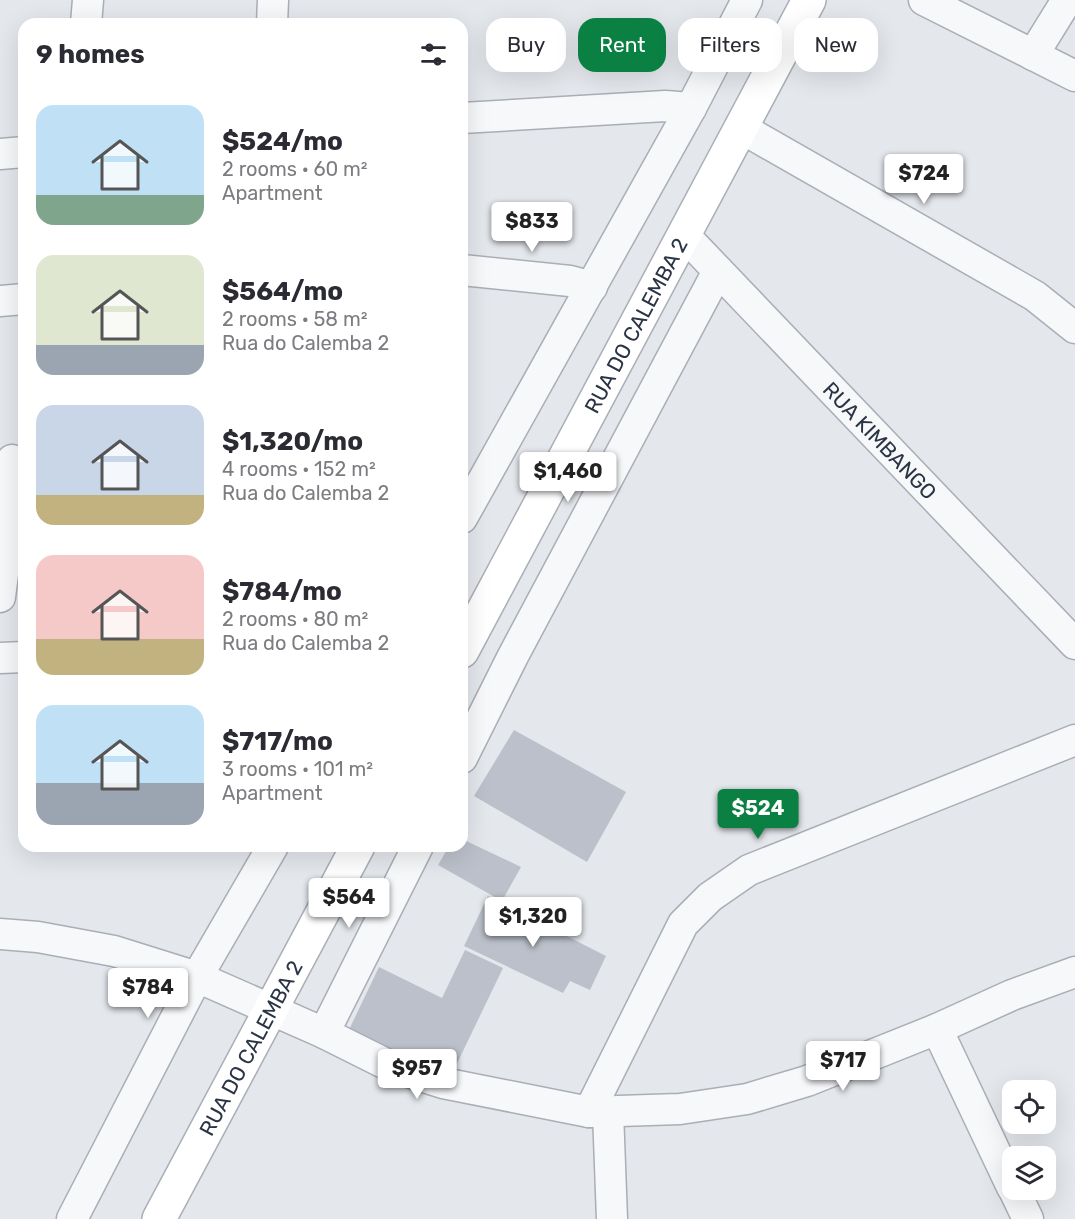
<!DOCTYPE html>
<meta charset="utf-8">
<style>
:root{--surface:#fff;--page:#f7f7f7;--text:#2b2b33;--muted:#7c7c81;--accent:#0b8043}
body{margin:0;font-family:Rubik,sans-serif;background:var(--page);color:var(--text);height:100vh;display:flex;flex-direction:column;font-size:22px;white-space:nowrap}
*{box-sizing:border-box;margin:0}
p{font-size:20px;color:var(--muted)}
.icon{flex:none;width:33px;height:33px;fill:none;stroke:currentColor;stroke-width:2;stroke-linecap:round;stroke-linejoin:round}
.map{position:relative;flex:1;overflow:hidden}
.drawer{position:absolute;left:18px;top:18px;width:450px;height:834px;display:flex;flex-direction:column;background:var(--surface);border-radius:18px;box-shadow:0 6px 24px #0002}
.drawer>*{flex:none}
.top-card{position:absolute;left:486px;top:18px;width:498px;height:54px;display:flex;gap:12px}
.controls{position:absolute;left:1002px;top:1080px;display:grid;gap:12px}
.controls a{display:grid;place-items:center;width:54px;height:54px;border-radius:12px;background:var(--surface);box-shadow:0 6px 24px #0002;font-size:30px}
.price{position:absolute;translate:-50% -51px;padding:0 14px;border-radius:6px;background:#fff;color:#222;font-size:20px;line-height:39px;filter:drop-shadow(0 2px 3px #0008)}
.price::after{content:'';position:absolute;left:50%;top:36px;width:18px;height:14px;margin-left:-9px;background:inherit;clip-path:polygon(0 0,100% 0,50% 100%)}
.price.selected{background:var(--accent);color:#fff}
ul{padding:0;list-style:none}
li{display:flex;align-items:center;gap:18px;height:150px;padding:0 18px}
li span{display:grid;place-items:center;flex:none;width:168px;height:120px;border-radius:18px;color:#555}
li>.icon{margin-inline-start:auto}
span .icon{width:72px;height:72px;fill:#fffc;stroke-width:1}
li b{font-size:26px}
h2{display:flex;justify-content:space-between;align-items:center;height:72px;padding:0 18px;font-size:26px}
.pill{padding:0 21px;border-radius:18px;background:var(--surface);box-shadow:0 6px 24px #0002;font-size:21px;line-height:54px}
.pill.selected{background:var(--accent);color:#fff}
.map>svg:first-child{display:block}
.building{fill:#bbc0ca}
.lines{fill:none;stroke-linecap:round;stroke-linejoin:round}
.minor-casing{stroke:#a9aeb7;stroke-width:33}
.secondary-casing{stroke:#a9aeb7;stroke-width:36}
.minor{stroke:#f7f8fa;stroke-width:30}
.secondary{stroke:#fff;stroke-width:33}
.labels{text-anchor:middle;dominant-baseline:central;stroke-width:6;stroke-linejoin:round;paint-order:stroke}
.street-label{font-size:21px;fill:#2b3445;stroke:#f4f6f9}
</style>
<div class="map">
<svg width="1075" height="1219" viewBox="0 0 1075 1219">
<rect width="100%" height="100%" fill="#e4e7ec"/>
<g class="building">
<polygon points="514,730 626,792 587,862 474,796"/>
<polygon points="462,839 521,867 502,901 438,865 449,846 462,846"/>
<polygon points="488,896 606,956 590,990 570,981 563,993 464,946"/>
<polygon points="465,950 503,968 450,1078 347,1034 379,967 442,998"/>
</g>
<g class="lines">
<defs>
<g id="minor">
<polyline points="924,0 1075,76"/>
<polyline points="86,24 88,0"/>
<polyline points="272,24 273,0"/>
<polyline points="1033,55 1067,0"/>
<polyline points="462,118 665,106 691,108"/>
<polyline points="741,128 1035,296 1075,328"/>
<polyline points="0,154 24,152"/>
<path id="s1" d="M684 235 1075 644"/>
<polyline points="462,270 570,281 592,287"/>
<polyline points="0,301 24,299"/>
<polyline points="462,518 691,108 747,0"/>
<polyline points="0,597 9,526 12,460"/>
<polyline points="0,658 24,657"/>
<polyline points="462,758 513,656 718,271"/>
<polyline points="0,934 38,937 114,951 197,977 324,1033 392,1067 443,1083 589,1112 680,1109 747,1099 807,1081 937,1029 1012,995 1075,972"/>
<polyline points="937,1029 1012,1187"/>
<polyline points="324,1033 418,846"/>
<polyline points="589,1112 683,924 710,897 749,870 1075,740"/>
<polyline points="608,1112 612,1219"/>
<polyline points="1014,1190 1028,1219"/>
<polyline points="72,1219 197,977 273,846"/>
</g>
<g id="secondary">
<path id="s2" d="M462 651 809 0"/>
<path id="s3" d="M159 1219 358 846"/>
</g>
</defs>
<use href="#minor" class="minor-casing"/>
<use href="#secondary" class="secondary-casing"/>
<use href="#minor" class="minor"/>
<use href="#secondary" class="secondary"/>
</g>
<g class="labels">
<g class="street-label">
<text stroke="none"><textPath href="#s2" startOffset="369">RUA DO CALEMBA 2</textPath></text>
<text stroke="none"><textPath href="#s1" startOffset="284">RUA KIMBANGO</textPath></text>
<text stroke="none"><textPath href="#s3" startOffset="194">RUA DO CALEMBA 2</textPath></text>
</g>
</g>
</svg>
<div class="controls">
<a><svg class="icon" aria-label="locate" viewBox="0 0 24 24"><circle cx="12" cy="12" r="6"/><path d="M12 2v4M12 18v4M2 12h4M18 12h4"/></svg></a>
<a><svg class="icon" aria-label="layers" viewBox="0 0 24 24"><path d="M12 4l9 5-9 5-9-5zM3 14l9 5 9-5"/></svg></a>
</div>
<b class="price" style="left:924px;top:205px">$724</b>
<b class="price" style="left:532px;top:253px">$833</b>
<b class="price" style="left:568px;top:503px">$1,460</b>
<b class="price selected" style="left:758px;top:840px">$524</b>
<b class="price" style="left:349px;top:929px">$564</b>
<b class="price" style="left:533px;top:948px">$1,320</b>
<b class="price" style="left:148px;top:1019px">$784</b>
<b class="price" style="left:843px;top:1092px">$717</b>
<b class="price" style="left:417px;top:1100px">$957</b>
<div class="top-card">
<a class="pill">Buy</a>
<a class="pill selected">Rent</a>
<a class="pill">Filters</a>
<a class="pill">New</a>
</div>
<section class="drawer">
<h2>9 homes<svg class="icon" aria-label="filters" viewBox="0 0 24 24"><path d="M4 7h16M4 17h16"/><circle cx="9" cy="7" r="2"/><circle cx="15" cy="17" r="2"/></svg></h2>
<ul>
<li><span style="background:linear-gradient(#bfe0f5 75%,#7fa58c 0)"><svg class="icon" aria-label="home" viewBox="0 0 24 24"><path d="M3 11l9-7 9 7M6 9v11h12V9"/></svg></span><div><b>$524/mo</b><p>2 rooms · 60 m²</p><p>Apartment</p></div></li>
<li><span style="background:linear-gradient(#dfe7d0 75%,#9aa5b1 0)"><svg class="icon" aria-label="home" viewBox="0 0 24 24"><path d="M3 11l9-7 9 7M6 9v11h12V9"/></svg></span><div><b>$564/mo</b><p>2 rooms · 58 m²</p><p>Rua do Calemba 2</p></div></li>
<li><span style="background:linear-gradient(#c9d6e8 75%,#c2b280 0)"><svg class="icon" aria-label="home" viewBox="0 0 24 24"><path d="M3 11l9-7 9 7M6 9v11h12V9"/></svg></span><div><b>$1,320/mo</b><p>4 rooms · 152 m²</p><p>Rua do Calemba 2</p></div></li>
<li><span style="background:linear-gradient(#f6c9c9 70%,#c2b280 0)"><svg class="icon" aria-label="home" viewBox="0 0 24 24"><path d="M3 11l9-7 9 7M6 9v11h12V9"/></svg></span><div><b>$784/mo</b><p>2 rooms · 80 m²</p><p>Rua do Calemba 2</p></div></li>
<li><span style="background:linear-gradient(#bfe0f5 65%,#9aa5b1 0)"><svg class="icon" aria-label="home" viewBox="0 0 24 24"><path d="M3 11l9-7 9 7M6 9v11h12V9"/></svg></span><div><b>$717/mo</b><p>3 rooms · 101 m²</p><p>Apartment</p></div></li>
</ul>
</section>
</div>
